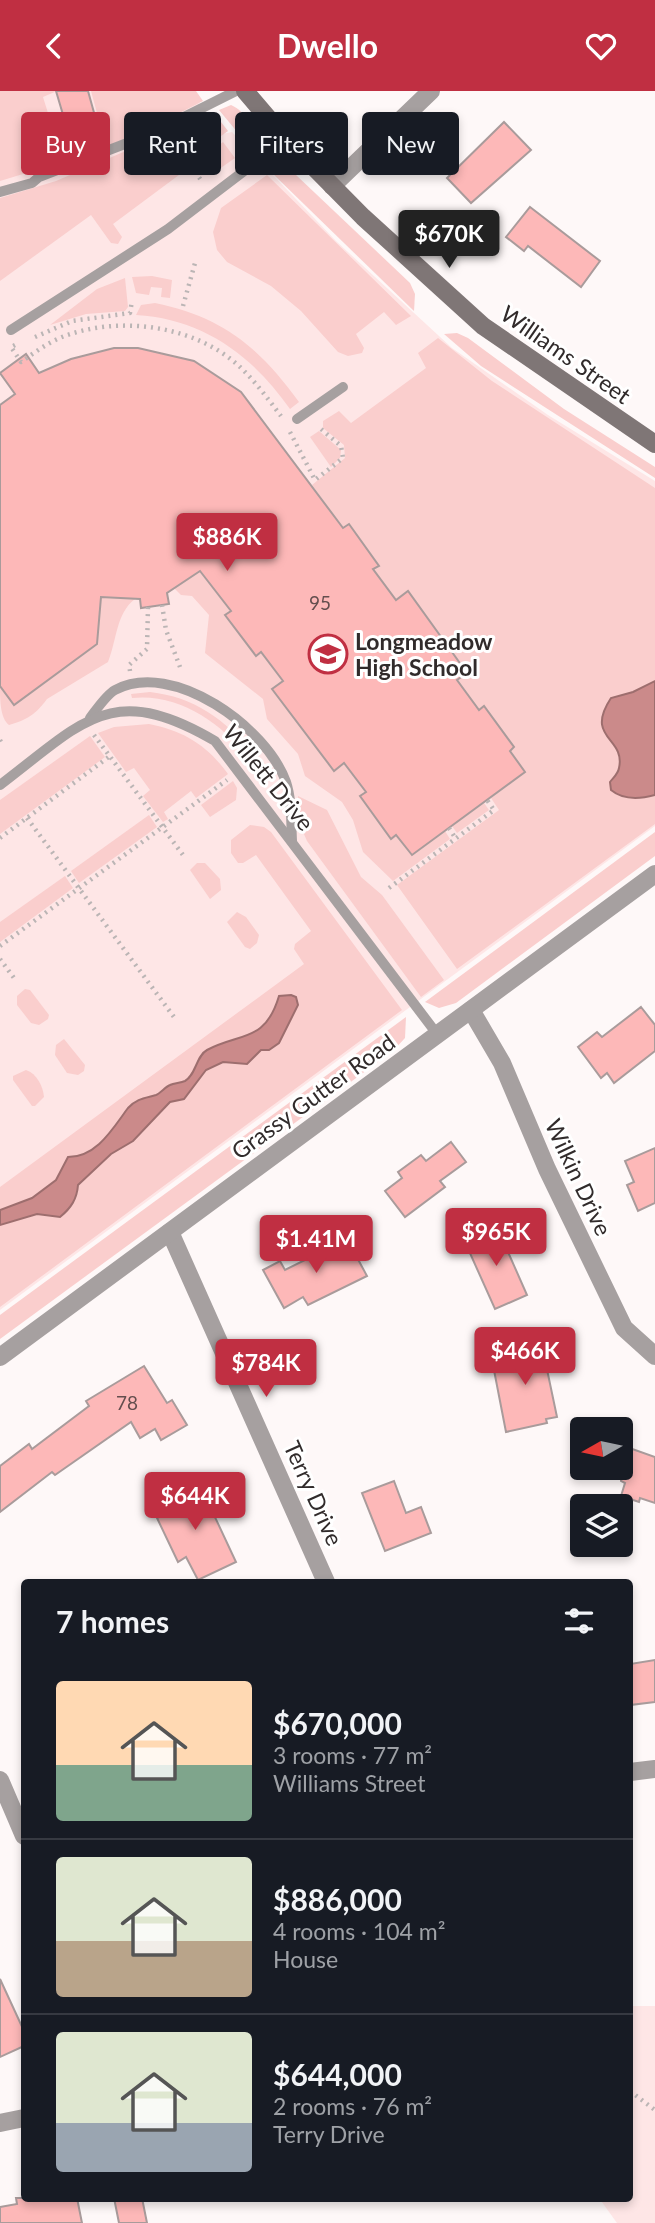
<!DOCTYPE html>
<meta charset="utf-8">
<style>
:root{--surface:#171b24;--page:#242831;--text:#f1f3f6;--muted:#9ea1a6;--line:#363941;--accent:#c02f42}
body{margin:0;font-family:Lato,sans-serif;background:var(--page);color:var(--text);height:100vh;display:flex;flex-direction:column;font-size:26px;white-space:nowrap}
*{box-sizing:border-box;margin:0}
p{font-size:23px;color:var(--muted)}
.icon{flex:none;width:38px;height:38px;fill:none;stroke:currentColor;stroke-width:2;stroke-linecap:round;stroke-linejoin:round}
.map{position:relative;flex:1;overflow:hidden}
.details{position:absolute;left:21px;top:1488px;width:612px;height:623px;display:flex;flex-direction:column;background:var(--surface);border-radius:7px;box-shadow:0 4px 10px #0003}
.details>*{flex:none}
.guide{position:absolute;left:21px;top:21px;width:614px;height:63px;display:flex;gap:14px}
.needle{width:46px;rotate:261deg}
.controls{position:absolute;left:570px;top:1326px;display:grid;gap:14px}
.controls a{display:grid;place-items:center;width:63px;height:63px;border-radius:7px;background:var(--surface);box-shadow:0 4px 10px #0003;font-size:35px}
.price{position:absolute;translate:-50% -60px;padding:0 16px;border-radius:7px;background:var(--accent);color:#fff;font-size:23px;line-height:46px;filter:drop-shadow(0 2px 4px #0008)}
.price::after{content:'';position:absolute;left:50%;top:42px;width:21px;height:16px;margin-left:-10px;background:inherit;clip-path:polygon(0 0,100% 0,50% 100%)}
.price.selected{background:#222;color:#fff}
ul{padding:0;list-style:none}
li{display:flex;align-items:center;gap:21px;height:175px;padding:0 35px}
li+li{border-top:2px solid var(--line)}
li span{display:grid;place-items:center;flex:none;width:196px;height:140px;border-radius:7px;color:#555}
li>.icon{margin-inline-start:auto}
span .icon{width:84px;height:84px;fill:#fffc;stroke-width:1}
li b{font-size:30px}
h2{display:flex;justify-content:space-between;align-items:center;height:84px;padding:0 35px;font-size:30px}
.chip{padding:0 24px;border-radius:7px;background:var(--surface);box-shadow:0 4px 10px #0003;font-size:24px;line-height:63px}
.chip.selected{background:var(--accent);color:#fff}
header{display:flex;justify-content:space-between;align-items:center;height:91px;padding:0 35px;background:var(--accent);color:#fff;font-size:32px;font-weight:700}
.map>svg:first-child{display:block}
.built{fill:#fee6e6}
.green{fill:#facecd}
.water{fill:#cb8a8a;stroke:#9d6e6e;stroke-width:2}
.building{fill:#fdb8b8;stroke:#a99b9b;stroke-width:2}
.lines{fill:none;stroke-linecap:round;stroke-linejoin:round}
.path{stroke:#bbb5b5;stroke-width:4.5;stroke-dasharray:2 5;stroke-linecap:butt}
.lane{stroke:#a6a0a0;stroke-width:10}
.street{stroke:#a6a0a0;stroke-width:18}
.secondary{stroke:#7f7676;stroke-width:18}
.labels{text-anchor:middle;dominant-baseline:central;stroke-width:6;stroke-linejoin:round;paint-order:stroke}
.number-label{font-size:19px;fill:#644e4e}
.street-label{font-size:23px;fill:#312b2b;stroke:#fff}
.poi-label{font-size:23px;font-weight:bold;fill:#312b2b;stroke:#fff;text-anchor:start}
</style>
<header><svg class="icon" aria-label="back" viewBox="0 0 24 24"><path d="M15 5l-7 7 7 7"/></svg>Dwello<svg class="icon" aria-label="heart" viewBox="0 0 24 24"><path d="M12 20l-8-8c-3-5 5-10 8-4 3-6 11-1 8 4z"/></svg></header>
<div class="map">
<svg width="655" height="2132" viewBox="0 0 655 2132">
<rect width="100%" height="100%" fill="#fef8f8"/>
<g class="built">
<polygon points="0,0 190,0 222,43 232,41 336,150 452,257 548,324 655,390 655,735 0,1219"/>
<polygon points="630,1915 655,1915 655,2132 617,2132 599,2107 630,2107"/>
</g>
<g class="green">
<polygon points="0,0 57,0 43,6 52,35 67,31 76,67 0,90"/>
<polygon points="91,0 196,0 203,10 136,44 106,55"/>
<path d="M231 14C247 21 252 37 248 54L219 19Z"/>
<polygon points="214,22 228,40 184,72 187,78 113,133 122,146 118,153 111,152 91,124 0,190 0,107 56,90"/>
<polygon points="223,51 235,67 215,81 203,66"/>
<polygon points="287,80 296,84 410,192 415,203 414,220 272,82"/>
<polygon points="267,84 411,225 396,234 384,221 356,243 364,257 362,262 348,265 338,261 301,220 271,195 227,171 217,159 213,141 221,117"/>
<polygon points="152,185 172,189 170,207 161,206 162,197 151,196 149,204 136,202 132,186"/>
<polygon points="125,187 128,216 125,220 86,223 50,234 97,198"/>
<path d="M155 212C223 226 259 256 299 311L290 318C252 264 203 228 136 224L141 214Z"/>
<polygon points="457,242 468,247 564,318 655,376 655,387 481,275 444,243"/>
<polygon points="438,247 492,290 655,397 655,733 457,878 397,794 499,719 491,707 524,681 510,660 514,656 485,616 479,619 457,589 467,582 408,500 396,509 373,478 379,474 350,434 343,437 312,394 345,367 344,354 323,337 323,330 339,320 351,332 426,277 418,262"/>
<polygon points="319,340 341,359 340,367 331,376 310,346"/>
<polygon points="200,480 231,520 225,524 261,561 283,590 273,598 333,679 344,672 366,701 360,706 391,747 396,744 412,764 445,740 450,748 393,790 363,761 353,729 342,711 305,685 298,663 267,628 263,608 205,562 209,524 192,505 181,504 174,497"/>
<path d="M101 505 135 508C116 522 117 549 108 571L47 608C36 623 27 629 9 634 0 627 0 608 0 595L14 614 97 553Z"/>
<path d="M150 601C194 606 225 628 252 662L247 665C220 631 178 602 132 607L131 603Z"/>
<path d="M149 633C184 640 207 654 228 683L196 707 191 700 164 721 168 728 163 731 143 705 150 699 134 677 126 681 98 642 114 636Z"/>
<polygon points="90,645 105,666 0,743 0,709"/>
<polygon points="233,690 237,697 236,709 210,726 201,714"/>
<polygon points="298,705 327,719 361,786 382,804 444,889 421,906 307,750 300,734"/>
<polygon points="484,712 489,719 457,742 452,735"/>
<polygon points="149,724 157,736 79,792 71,780"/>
<polygon points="250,734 264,736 271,741 402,919 0,1216 0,1096 304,873 294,858 295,853 311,840 256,764 243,772 238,772 231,762 231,749"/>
<polygon points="655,741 655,765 456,912 439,917 425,911"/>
<polygon points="197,772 205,772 220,788 221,799 210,808 190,779"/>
<polygon points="65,785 73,797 0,851 0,831"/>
<polygon points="237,821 246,826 259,844 257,852 250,858 245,856 227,831"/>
<polygon points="25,898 30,899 49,924 48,928 39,934 31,932 17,914 17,905"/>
<polygon points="406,926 405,947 393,960 0,1248 0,1224"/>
<polygon points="64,948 85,974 84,980 78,984 67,982 55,964 56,954"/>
<path d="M26 979C37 983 43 995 44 1006L35 1015H32L13 989V985Z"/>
</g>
<g class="water">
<path d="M655 590V704C640 708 623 709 611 699L610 691C614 686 618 683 619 677 626 646 584 648 611 607L633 601Z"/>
<path d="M291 904 296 906 298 914 279 952 269 959H261L247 973 223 971 206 979 184 1008 170 1011 133 1050 111 1063 78 1094C77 1108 71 1117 60 1126L37 1123 0 1134V1119L32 1107 56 1089 68 1066C97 1066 113 1037 128 1017 137 1007 146 1007 156 1004 161 1002 165 996 170 994 174 992 180 992 185 990 196 984 196 965 207 959 241 941 265 952 279 905Z"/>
</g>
<g class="building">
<polygon points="56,0 88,0 98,36 69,44"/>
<polygon points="504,31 531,59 471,112 447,87"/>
<polygon points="530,116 600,170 581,196 528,155 524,160 506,146"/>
<polygon points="114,257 138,257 194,270 241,301 343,437 349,433 379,475 373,478 396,509 408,500 467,582 457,589 479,619 484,615 514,656 510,660 525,681 412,764 396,744 391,748 360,705 366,701 344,672 334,680 272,598 283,590 261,561 256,565 225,524 231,520 200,480 167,502 169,513 141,517 140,508 101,506 97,553 14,614 0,595 0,314 15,303 0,282 26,263 39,282 71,268"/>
<polygon points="641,916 655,934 655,960 614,992 607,982 601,987 578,956 597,941 602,946"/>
<polygon points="451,1051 466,1071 440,1090 445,1096 405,1126 385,1100 402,1087 398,1081 421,1064 426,1070"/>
<polygon points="655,1057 655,1112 638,1120 627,1094 634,1091 625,1070"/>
<polygon points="497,1136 527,1204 495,1218 465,1151"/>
<polygon points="347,1148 367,1185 308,1214 303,1206 284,1217 263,1179 280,1170 285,1179"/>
<polygon points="541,1250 557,1326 546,1328 547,1332 506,1341 493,1274 504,1272 501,1259"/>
<polygon points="144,1275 167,1312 172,1309 187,1334 161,1349 155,1338 140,1347 131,1331 55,1384 52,1381 0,1421 0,1375 29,1353 32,1358 89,1315 86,1310"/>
<polygon points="621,1354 655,1366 655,1412 640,1407 639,1411 621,1405 625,1392 621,1390"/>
<polygon points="394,1390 406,1422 421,1416 431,1442 385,1460 362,1402"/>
<polygon points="199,1392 236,1471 198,1489 186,1466 178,1471 157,1427 167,1422 161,1410"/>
<polygon points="655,1569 655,1611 630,1614 630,1573"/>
<polygon points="0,1888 24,1940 24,1955 0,1966"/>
<polygon points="16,2107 77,2107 82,2132 0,2132 0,2116 17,2113"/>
<polygon points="114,2107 142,2107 147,2132 119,2132"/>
</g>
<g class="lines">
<g class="path">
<polyline points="191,75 203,92"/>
<polyline points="183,215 195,172"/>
<polyline points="35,246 72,230 130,222 132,210"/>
<path d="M15 254 11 256 21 271C34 262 47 252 62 246 119 224 194 234 239 275 255 290 268 308 281 325"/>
<polyline points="290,341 315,389 343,367 341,355 321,338"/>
<polyline points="162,514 166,539 180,576"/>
<polyline points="130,580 129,574 147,558 148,516"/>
<polyline points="94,644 183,764"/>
<polyline points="0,649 3,655"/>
<polyline points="27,727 174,926"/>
<polyline points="449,737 456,748"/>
<polyline points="0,747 110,665"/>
<polyline points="389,797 494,719 487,709"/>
<polyline points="0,855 227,689"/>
<polyline points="0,868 14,887"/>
<polyline points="630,2000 655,2019"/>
</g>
<g class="lane">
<polyline points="0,101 32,92 39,86 148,44 236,0"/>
<polyline points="11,239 168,138 286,48"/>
<polyline points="297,328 343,296"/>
<path d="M90 627C97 618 106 604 115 599 173 568 267 637 286 691 292 709 291 731 292 750"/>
<path d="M0 694C83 631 111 589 215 650L437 943"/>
</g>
<g class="street">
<polyline points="332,95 431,0"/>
<polyline points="471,919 502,972 547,1078 624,1237 655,1265"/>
<polyline points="170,1141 326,1491"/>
<polyline points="0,1266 655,783"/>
<polyline points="630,1681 655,1678"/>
<polyline points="0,1689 24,1745"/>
<polyline points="0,2032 24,2027"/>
</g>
<polyline class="secondary" points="245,0 286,48 363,126 483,235 655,353"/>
</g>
<defs>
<symbol id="school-ring" viewBox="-11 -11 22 22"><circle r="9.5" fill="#fff" stroke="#c02f42" stroke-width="1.5"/><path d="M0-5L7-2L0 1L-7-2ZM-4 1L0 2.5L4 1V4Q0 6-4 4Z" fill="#c02f42"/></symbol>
</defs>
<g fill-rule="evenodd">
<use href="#school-ring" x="306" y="541" width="44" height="44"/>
</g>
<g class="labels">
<g class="number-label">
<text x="320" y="511">95</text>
<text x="127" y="1311">78</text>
</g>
<g class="street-label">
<text transform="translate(566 263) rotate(35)">Williams Street</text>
<text transform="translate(269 686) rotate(51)">Willett Drive</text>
<text transform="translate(313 1005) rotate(-36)">Grassy Gutter Road</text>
<text transform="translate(579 1086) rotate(65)">Wilkin Drive</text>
<text transform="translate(314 1402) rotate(66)">Terry Drive</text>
</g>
<g class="poi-label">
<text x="355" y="550">Longmeadow<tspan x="355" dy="26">High School</tspan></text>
</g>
</g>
</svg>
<div class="controls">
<a><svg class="needle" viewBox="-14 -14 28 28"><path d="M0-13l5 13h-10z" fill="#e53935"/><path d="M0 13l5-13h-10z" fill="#9ea1a6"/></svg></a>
<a><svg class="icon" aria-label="layers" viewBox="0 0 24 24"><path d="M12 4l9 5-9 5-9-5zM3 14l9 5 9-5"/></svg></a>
</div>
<b class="price selected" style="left:449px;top:179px">$670K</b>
<b class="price" style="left:227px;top:482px">$886K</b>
<b class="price" style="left:496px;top:1177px">$965K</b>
<b class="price" style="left:316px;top:1184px">$1.41M</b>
<b class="price" style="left:525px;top:1296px">$466K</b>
<b class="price" style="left:266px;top:1308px">$784K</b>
<b class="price" style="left:195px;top:1441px">$644K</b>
<div class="guide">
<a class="chip selected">Buy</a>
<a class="chip">Rent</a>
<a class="chip">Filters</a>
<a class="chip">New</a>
</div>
<section class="details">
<h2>7 homes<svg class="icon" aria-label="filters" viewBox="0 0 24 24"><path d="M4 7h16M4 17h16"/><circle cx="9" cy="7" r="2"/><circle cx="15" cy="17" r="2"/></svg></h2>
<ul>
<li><span style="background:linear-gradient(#ffd9b3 60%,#7fa58c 0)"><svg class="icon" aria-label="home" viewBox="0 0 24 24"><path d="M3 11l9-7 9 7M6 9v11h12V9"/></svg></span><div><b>$670,000</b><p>3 rooms · 77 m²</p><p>Williams Street</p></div></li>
<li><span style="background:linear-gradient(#dfe7d0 60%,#b9a48a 0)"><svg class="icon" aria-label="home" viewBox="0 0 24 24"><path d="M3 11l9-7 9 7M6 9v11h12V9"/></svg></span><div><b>$886,000</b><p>4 rooms · 104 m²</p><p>House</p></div></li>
<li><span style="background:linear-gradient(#dfe7d0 65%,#9aa5b1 0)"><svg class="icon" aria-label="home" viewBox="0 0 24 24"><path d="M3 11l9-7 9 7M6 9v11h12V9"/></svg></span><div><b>$644,000</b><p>2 rooms · 76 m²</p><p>Terry Drive</p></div></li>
</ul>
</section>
</div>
